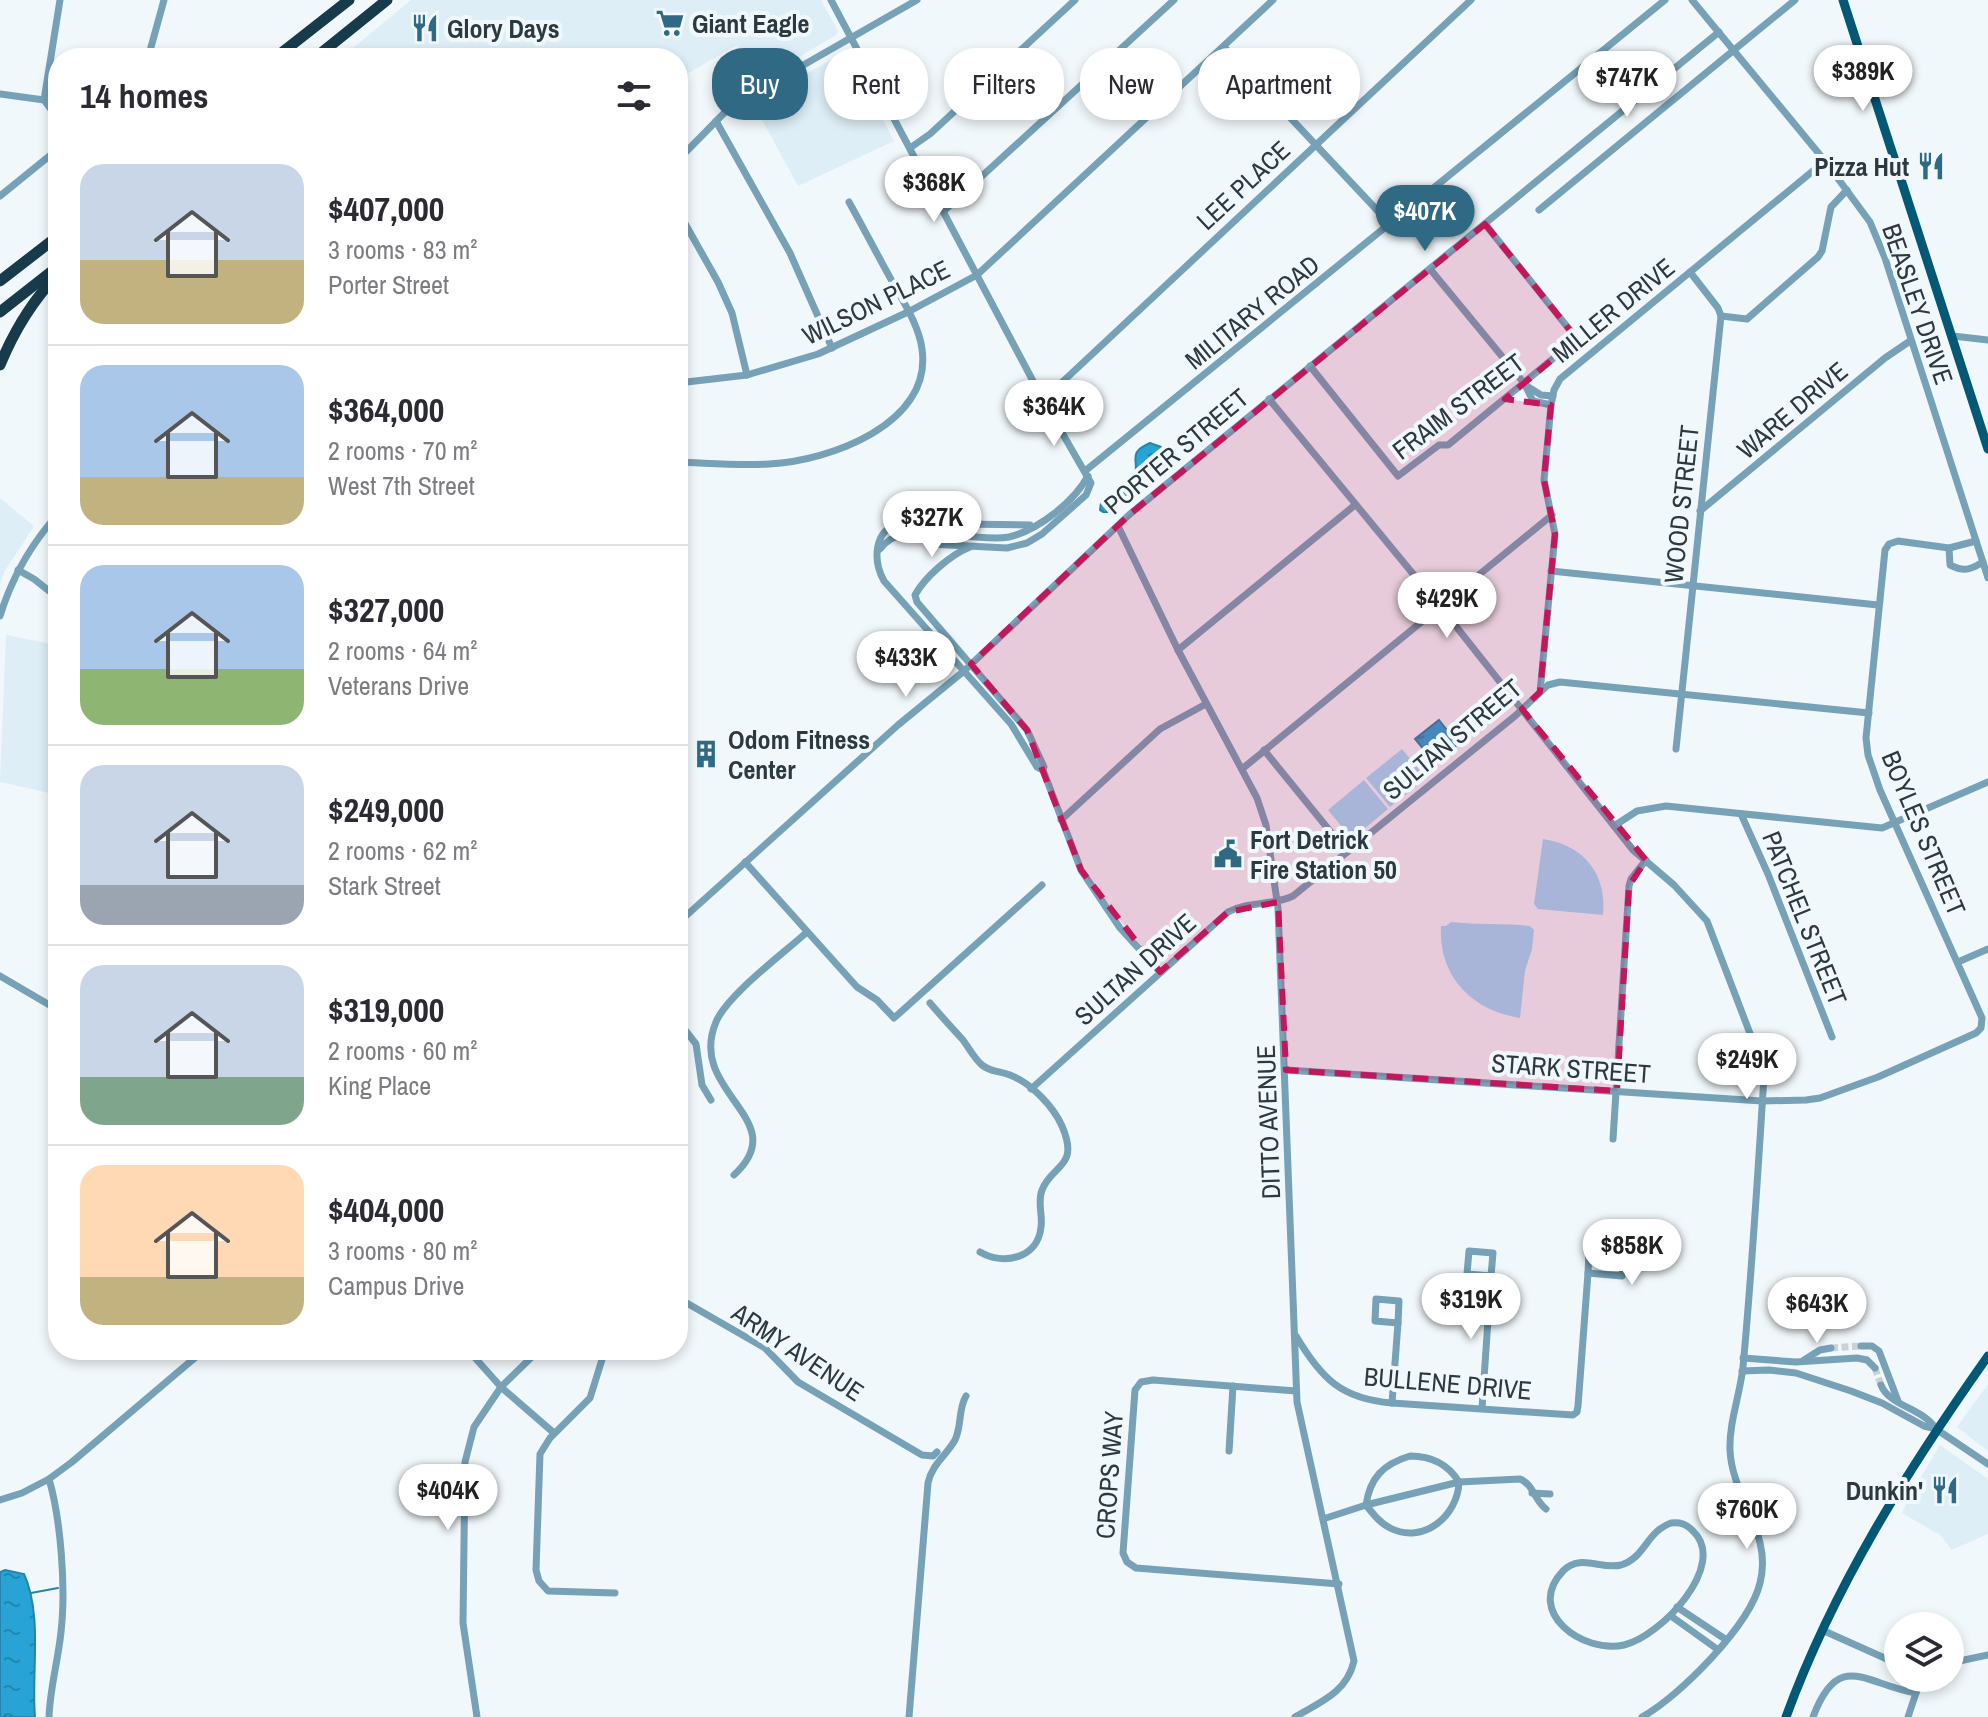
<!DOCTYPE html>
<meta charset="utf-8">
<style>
:root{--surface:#fff;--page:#f7f7f7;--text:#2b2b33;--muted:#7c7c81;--line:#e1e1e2;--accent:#306983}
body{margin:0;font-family:"Archivo Narrow",sans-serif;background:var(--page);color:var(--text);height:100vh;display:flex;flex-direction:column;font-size:30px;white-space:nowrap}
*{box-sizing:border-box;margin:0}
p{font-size:26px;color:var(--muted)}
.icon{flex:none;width:44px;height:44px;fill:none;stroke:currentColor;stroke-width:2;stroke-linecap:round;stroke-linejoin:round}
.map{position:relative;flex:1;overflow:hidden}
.details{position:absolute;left:48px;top:48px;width:640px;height:1312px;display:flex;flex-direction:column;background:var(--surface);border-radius:32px;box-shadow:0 4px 12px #0003}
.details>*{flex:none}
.top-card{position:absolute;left:712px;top:48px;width:760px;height:72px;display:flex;gap:16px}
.controls{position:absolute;left:1884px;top:1612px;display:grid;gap:16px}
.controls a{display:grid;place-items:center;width:80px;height:80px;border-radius:50%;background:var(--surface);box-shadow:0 4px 12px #0003;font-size:40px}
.price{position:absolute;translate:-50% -68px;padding:0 18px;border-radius:28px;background:#fff;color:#222;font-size:26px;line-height:52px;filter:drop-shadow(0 2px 4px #0008)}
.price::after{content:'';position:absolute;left:50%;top:48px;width:24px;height:18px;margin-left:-12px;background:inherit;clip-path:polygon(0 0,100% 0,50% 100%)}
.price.current{background:var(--accent);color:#fff}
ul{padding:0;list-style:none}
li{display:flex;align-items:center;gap:24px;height:200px;padding:0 32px}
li+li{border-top:2px solid var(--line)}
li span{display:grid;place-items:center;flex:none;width:224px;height:160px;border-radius:24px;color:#555}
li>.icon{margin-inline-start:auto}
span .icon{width:96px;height:96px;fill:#fffc;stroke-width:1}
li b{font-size:34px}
h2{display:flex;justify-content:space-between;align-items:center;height:96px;padding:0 32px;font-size:34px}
.pill{padding:0 28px;border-radius:32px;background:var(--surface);box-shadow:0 4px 12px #0003;font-size:28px;line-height:72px}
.pill.current{background:var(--accent);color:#fff}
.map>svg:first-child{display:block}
.built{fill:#ddeef6}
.pitch{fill:#a3dcf8}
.water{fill:url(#water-ripples);stroke:#2884a8;stroke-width:2}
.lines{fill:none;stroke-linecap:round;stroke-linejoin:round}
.stream{stroke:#2884a8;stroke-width:2}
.minor-tunnel{stroke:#cad2d6;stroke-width:7;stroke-dasharray:7 3.5;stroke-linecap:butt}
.minor{stroke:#76a1b7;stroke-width:7}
.major{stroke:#035875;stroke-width:9}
.highway{stroke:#173b4b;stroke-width:11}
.marked{fill:#c2185b;fill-opacity:0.2;stroke:#c2185b;stroke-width:6;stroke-dasharray:16 10;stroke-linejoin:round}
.labels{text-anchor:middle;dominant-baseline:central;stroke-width:8;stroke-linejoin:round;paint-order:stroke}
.poi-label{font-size:26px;font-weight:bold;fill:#2c3940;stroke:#f1f8fb;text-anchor:start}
.street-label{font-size:26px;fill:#2c3940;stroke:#f1f8fb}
</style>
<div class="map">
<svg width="1988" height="1717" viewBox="0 0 1988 1717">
<defs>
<pattern id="water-ripples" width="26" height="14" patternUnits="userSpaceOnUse" patternTransform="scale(2)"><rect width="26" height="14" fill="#27a4d5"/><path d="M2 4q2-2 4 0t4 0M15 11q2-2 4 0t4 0" fill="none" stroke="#2287ae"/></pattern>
</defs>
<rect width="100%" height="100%" fill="#f1f8fb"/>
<g class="built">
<polygon points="411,0 821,0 838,31 836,35 758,81 737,45 678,79 678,58 341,58"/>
<polygon points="844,52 848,54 894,141 798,186 754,105"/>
<polygon points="0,498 34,526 4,572 0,585"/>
<polygon points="6,635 47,643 58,653 58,792 49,793 0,782"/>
<polygon points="1988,1384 1988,1451 1957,1427"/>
<polygon points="1940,1445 1988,1479 1988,1534 1952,1550 1940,1535 1902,1513 1911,1494"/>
</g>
<g class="pitch">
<polygon points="1402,749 1426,778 1390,807 1366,778"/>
<polygon points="1364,780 1388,809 1352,839 1328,810"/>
<path d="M1543 839C1584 845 1607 874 1603 915L1538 909 1534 904Z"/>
<path d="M1451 922C1478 925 1504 923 1530 926L1534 930 1532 949 1525 971 1520 1018C1472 1011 1438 976 1441 926H1446Z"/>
</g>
<g class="water">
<path d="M1150 443 1161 447 1160 458 1110 512H1103L1100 510 1101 503C1110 498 1132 485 1135 474 1139 460 1127 453 1150 443Z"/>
<polygon points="1439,720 1458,744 1435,763 1415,739"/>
<path d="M5 1570 24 1574C43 1616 31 1673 35 1717H0V1572Z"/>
</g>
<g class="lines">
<polyline class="stream" points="31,1593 58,1588"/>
<g class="minor-tunnel">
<polyline points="1831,1348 1861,1346"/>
<polyline points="1875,1368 1881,1385"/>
</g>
<g class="minor">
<polyline points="831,0 1042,398 1091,483 1086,495 1042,534 1027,543 1007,548 929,544 929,522"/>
<polyline points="1692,0 1825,161 1870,222 1885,258 1988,578"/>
<polyline points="1224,47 1391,225"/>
<polyline points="148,58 164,0"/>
<polyline points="0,94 44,100 58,119"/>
<polyline points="44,100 60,0"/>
<polyline points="716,121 790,253 832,348"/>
<polyline points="910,148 930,134 1075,0"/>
<polyline points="678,160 730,107 917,0"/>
<polyline points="0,196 58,149"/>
<polyline points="945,210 1174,0"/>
<polyline points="1539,210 1795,0"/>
<polyline points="678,211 718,282 732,313 747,375"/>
<polyline points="1430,269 1524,383 1533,401 1551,405"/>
<polyline points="1721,316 1747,319 1818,257 1822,251 1831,207 1847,190"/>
<polyline points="1953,336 1988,340"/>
<polyline points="1310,366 1398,476 1439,445 1448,445 1577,339 1485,224"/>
<polyline points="678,383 747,375 818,354 908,312 977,275 1273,0"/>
<polyline points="1525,385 1541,395 1553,396"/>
<polyline points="1042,398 1057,387 1471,0"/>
<path d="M1269 399 1451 620 1633 850 1674 885 1707 921 1759 1057 1764 1076C1758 1173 1752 1270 1743 1367 1740 1395 1729 1422 1730 1450 1732 1498 1773 1533 1760 1583 1750 1625 1680 1696 1642 1717"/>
<path d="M678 462C708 463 739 466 769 464 829 461 933 424 922 349 919 326 904 303 893 283 878 256 864 229 849 202"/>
<polyline points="1085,471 1665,0"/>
<polyline points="1700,511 1885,358 1910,341"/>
<path d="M944 523C931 522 913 518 899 523 873 531 873 561 884 581L1011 724 1037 767 1043 770"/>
<polyline points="959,524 1030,525"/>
<path d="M1118 526 1178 650 1257 798 1266 825 1278 908 1297 1402 1354 1661C1347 1692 1321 1702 1295 1717"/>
<path d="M958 536C974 536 993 540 1009 537 1038 530 1074 502 1088 476"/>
<path d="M970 547C950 555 925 577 915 595L917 602 1027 730 1044 767 1043 770 1081 870 1120 928 1160 972"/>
<path d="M1949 548 1950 565C1964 572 1970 570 1983 562"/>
<path d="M880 549C896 528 920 533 944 535"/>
<polyline points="18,570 34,579 58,598"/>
<polyline points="1551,571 1878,605"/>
<path d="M0 616C12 577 31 544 58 514"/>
<polyline points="1178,650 1355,505"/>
<polyline points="1540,692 1555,534 1544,480 1551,405 1554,390 1560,379 1825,161"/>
<polyline points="1676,749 1721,316 1718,308 1690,272"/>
<polyline points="1264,750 1347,852"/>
<polyline points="1242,769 1552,515"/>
<polyline points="1741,814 1768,874 1832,1037"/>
<polyline points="1061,820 1160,729 1206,704"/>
<polyline points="1614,826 1637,811 1666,806 1882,828 1988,782"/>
<polyline points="745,862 857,987 877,1000 894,1018 1042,885"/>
<polyline points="678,923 898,725 964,671 1130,514 1719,32"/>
<polyline points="1958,962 1988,949"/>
<polyline points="0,976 58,1010"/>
<path d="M930 1003C941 1016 952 1028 963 1040 969 1048 974 1058 982 1065 990 1072 1000 1071 1010 1075 1031 1083 1053 1106 1062 1126 1080 1168 1052 1164 1042 1190 1037 1203 1043 1214 1041 1227 1038 1258 1004 1266 980 1252"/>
<polyline points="678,1021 696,1044 702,1085 711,1100"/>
<polyline points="1286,1070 1762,1101 1806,1100 1820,1098 1878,1077 1976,1033 1981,1028 1982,1018 1880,790 1868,755 1866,738 1885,550 1889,544 1898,541 1949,548 1976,541"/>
<path d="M1031 1089 1228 912C1248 901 1272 906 1293 896L1515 716 1548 685 1560 682 1869 713"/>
<polyline points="1613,1139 1629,886 1631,879 1646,860"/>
<path d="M734 1175C795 1119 686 1093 716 1022 727 995 784 953 807 932"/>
<polygon points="1469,1251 1493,1253 1491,1276 1467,1274"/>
<polygon points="1589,1251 1625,1254 1622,1276 1588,1273"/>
<polyline points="678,1298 765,1348 798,1382 922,1455 933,1456 937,1452"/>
<polygon points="1376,1299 1399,1301 1398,1323 1375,1321"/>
<path d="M1296 1336C1321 1378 1341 1399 1392 1403L1573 1415 1577 1412 1578 1406 1588 1273"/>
<polyline points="1861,1346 1872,1346 1879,1351 1898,1401"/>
<polyline points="468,1350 501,1387 474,1427 465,1462 463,1623 477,1717"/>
<polyline points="539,1350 501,1387 554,1433"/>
<polyline points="605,1350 590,1398 550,1438 540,1454 536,1570 539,1581 548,1591 615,1593"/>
<polyline points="1743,1358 1796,1362 1857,1358 1867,1360 1875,1368"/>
<polyline points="1804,1360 1820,1350 1831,1348"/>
<polyline points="1742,1371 1769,1370 1796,1373 1851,1391 1882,1403 1924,1426 1936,1429 1988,1464"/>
<path d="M1881 1385C1889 1406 1923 1408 1936 1429"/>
<polyline points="1296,1391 1153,1380 1141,1382 1135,1390 1123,1553 1127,1562 1136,1568 1339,1584"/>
<polyline points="1392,1403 1398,1323"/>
<polyline points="1482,1408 1491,1276"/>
<polyline points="1229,1451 1233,1386"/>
<path d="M1410 1456C1430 1456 1448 1464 1459 1482 1458 1516 1423 1545 1390 1528 1380 1523 1373 1514 1366 1505 1370 1478 1383 1464 1410 1456Z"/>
<polyline points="49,1479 72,1462 204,1350"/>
<polyline points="1532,1493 1550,1494"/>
<path d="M0 1500 22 1493 49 1479C61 1520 66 1589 61 1632 58 1661 50 1688 49 1717"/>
<path d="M1323 1519 1366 1505 1459 1482 1520 1479C1533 1484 1535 1501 1546 1509"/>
<path d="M1671 1523C1681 1522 1686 1524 1693 1531 1729 1565 1660 1637 1624 1645 1583 1654 1524 1612 1563 1571 1580 1553 1601 1570 1621 1565 1645 1558 1646 1532 1671 1523Z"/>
<polyline points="1677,1607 1725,1639"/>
<polyline points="1671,1616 1717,1649"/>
<polyline points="1822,1630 1898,1664"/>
<polyline points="1950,1663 1988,1655"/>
<path d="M909 1717 928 1483C932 1464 946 1456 955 1440 962 1426 958 1409 966 1396"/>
<path d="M1813 1717C1839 1648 1866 1685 1916 1693L1921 1678"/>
<polyline points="1908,1717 1916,1693"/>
</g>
<g class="major">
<polyline points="1843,0 1988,449"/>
<path d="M1786 1717C1834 1586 1908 1469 1988 1356"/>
</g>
<g class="highway">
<polyline points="275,58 349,0"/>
<polyline points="315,58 387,0"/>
<polyline points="0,281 58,236"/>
<polyline points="0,312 56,268"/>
<path d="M0 365C14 331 32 301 58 274"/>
</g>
</g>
<path class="marked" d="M1485 224 1577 339 1505 399 1551 405 1544 480 1555 534 1540 692 1522 709 1646 860 1629 886 1617 1091 1286 1070 1278 902 1228 912 1160 972 1081 870 1027 730 971 664 1130 514Z"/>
<defs>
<symbol id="supermarket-bare" viewBox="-9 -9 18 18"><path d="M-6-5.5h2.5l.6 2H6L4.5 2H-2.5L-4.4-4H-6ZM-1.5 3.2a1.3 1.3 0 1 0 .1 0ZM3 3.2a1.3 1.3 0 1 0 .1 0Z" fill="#306983" stroke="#f1f8fb" stroke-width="2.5" paint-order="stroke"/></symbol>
<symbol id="restaurant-bare" viewBox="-9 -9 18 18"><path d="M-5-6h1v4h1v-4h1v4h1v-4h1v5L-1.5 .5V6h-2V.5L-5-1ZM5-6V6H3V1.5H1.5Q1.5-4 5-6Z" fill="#306983" stroke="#f1f8fb" stroke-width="2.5" paint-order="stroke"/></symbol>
<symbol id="building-bare" viewBox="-9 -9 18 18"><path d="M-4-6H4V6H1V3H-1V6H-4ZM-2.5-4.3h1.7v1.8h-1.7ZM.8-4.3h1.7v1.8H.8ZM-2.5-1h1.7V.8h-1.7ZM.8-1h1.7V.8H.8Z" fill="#306983" stroke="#f1f8fb" stroke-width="2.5" paint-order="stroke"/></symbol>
<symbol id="civic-bare" viewBox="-9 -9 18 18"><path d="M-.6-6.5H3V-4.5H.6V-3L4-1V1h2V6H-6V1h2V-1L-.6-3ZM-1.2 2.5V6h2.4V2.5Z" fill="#306983" stroke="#f1f8fb" stroke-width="2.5" paint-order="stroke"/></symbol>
</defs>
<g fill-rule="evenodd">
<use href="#supermarket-bare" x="650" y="3" width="40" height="40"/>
<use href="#restaurant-bare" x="405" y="8" width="40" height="40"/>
<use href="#restaurant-bare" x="1911" y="146" width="40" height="40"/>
<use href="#building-bare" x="686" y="734" width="40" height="40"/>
<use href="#civic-bare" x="1208" y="834" width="40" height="40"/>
<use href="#restaurant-bare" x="1925" y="1470" width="40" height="40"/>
</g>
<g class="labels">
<g class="poi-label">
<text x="692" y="23">Giant Eagle</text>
<text x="447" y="28">Glory Days</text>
<text x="1909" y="166" text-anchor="end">Pizza Hut</text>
<text x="728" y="739">Odom Fitness<tspan x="728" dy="30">Center</tspan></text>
<text x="1250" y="839">Fort Detrick<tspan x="1250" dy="30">Fire Station 50</tspan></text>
<text x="1923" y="1490" text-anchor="end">Dunkin'</text>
</g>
<g class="street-label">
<text transform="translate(1243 185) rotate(-43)">LEE PLACE</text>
<text transform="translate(876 302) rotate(-26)">WILSON PLACE</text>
<text transform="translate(1918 304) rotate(71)">BEASLEY DRIVE</text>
<text transform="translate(1613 310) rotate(-39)">MILLER DRIVE</text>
<text transform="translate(1252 312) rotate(-39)">MILITARY ROAD</text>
<text transform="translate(1458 406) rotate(-37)">FRAIM STREET</text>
<text transform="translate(1792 410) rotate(-40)">WARE DRIVE</text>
<text transform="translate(1176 451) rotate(-40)">PORTER STREET</text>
<text transform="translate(1681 504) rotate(-84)">WOOD STREET</text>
<text transform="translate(1452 739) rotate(-40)">SULTAN STREET</text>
<text transform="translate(1924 833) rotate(67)">BOYLES STREET</text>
<text transform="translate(1805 918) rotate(68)">PATCHEL STREET</text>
<text transform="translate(1135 969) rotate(-42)">SULTAN DRIVE</text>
<text transform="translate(1571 1068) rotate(4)">STARK STREET</text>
<text transform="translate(1268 1122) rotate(-92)">DITTO AVENUE</text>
<text transform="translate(798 1352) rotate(34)">ARMY AVENUE</text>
<text transform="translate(1448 1383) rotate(5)">BULLENE DRIVE</text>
<text transform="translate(1109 1475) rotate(-86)">CROPS WAY</text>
</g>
</g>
</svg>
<div class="controls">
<a><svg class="icon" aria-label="layers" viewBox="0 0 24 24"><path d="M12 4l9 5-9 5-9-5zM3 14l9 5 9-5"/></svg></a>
</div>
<b class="price" style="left:1863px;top:113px">$389K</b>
<b class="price" style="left:1627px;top:119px">$747K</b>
<b class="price" style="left:934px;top:224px">$368K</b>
<b class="price current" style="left:1425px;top:253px">$407K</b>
<b class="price" style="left:1054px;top:448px">$364K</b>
<b class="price" style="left:932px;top:559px">$327K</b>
<b class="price" style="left:1447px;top:640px">$429K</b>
<b class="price" style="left:906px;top:699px">$433K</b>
<b class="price" style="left:1747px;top:1101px">$249K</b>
<b class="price" style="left:1632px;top:1287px">$858K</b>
<b class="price" style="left:1471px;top:1341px">$319K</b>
<b class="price" style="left:1817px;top:1345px">$643K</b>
<b class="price" style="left:448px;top:1532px">$404K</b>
<b class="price" style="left:1747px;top:1551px">$760K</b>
<div class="top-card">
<a class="pill current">Buy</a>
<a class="pill">Rent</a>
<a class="pill">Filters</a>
<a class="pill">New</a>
<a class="pill">Apartment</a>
</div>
<section class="details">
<h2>14 homes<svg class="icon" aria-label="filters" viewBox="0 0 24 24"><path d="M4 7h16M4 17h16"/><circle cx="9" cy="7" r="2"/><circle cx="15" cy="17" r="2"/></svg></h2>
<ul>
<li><span style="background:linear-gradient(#c9d6e8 60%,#c2b280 0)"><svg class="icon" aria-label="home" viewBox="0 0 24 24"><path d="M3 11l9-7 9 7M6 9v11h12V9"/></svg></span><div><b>$407,000</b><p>3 rooms · 83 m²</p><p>Porter Street</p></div></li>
<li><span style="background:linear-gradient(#a9c7e8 70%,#c2b280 0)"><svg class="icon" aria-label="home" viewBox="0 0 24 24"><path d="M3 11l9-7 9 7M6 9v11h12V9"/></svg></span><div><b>$364,000</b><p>2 rooms · 70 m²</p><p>West 7th Street</p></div></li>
<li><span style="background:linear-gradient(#a9c7e8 65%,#8fb573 0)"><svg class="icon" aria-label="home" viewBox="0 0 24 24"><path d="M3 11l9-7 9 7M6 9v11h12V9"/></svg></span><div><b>$327,000</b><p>2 rooms · 64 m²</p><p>Veterans Drive</p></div></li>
<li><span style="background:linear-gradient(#c9d6e8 75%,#9aa5b1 0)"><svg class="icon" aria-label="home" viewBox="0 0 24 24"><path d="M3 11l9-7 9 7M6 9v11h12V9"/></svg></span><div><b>$249,000</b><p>2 rooms · 62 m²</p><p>Stark Street</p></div></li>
<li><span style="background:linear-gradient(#c9d6e8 70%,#7fa58c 0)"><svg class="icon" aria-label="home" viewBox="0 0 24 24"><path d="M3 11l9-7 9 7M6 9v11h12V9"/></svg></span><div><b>$319,000</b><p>2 rooms · 60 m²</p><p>King Place</p></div></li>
<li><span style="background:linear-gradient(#ffd9b3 70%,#c2b280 0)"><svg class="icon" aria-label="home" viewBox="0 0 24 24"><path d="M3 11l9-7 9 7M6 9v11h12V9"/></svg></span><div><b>$404,000</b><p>3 rooms · 80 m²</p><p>Campus Drive</p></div></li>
</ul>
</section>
</div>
